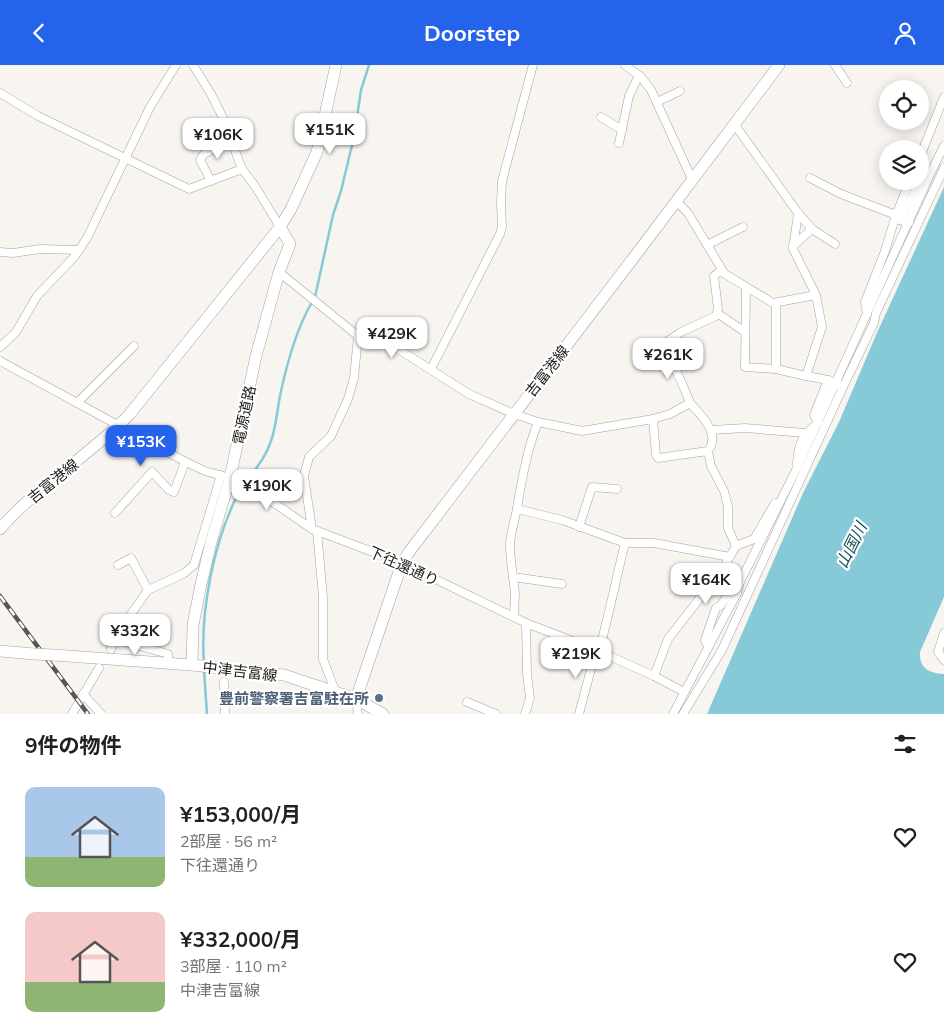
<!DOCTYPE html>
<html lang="ja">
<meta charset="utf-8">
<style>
:root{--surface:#fff;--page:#f2f2f2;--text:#202124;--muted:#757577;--accent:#2563eb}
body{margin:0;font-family:Mulish,"Noto Sans JP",sans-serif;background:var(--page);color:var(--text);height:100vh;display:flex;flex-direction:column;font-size:19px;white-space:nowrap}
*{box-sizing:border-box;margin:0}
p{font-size:16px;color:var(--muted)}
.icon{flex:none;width:28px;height:28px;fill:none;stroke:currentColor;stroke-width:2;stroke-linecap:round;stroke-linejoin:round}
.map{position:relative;height:649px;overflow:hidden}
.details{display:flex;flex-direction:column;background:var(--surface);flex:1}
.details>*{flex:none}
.buttons{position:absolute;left:879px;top:15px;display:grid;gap:10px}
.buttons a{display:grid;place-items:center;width:50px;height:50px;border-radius:50%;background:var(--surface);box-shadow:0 2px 12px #0003;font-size:25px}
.price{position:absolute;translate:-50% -42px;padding:0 11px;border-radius:10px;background:#fff;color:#222;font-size:16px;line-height:32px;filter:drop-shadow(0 1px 2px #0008)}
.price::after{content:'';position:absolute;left:50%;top:30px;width:15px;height:11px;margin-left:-8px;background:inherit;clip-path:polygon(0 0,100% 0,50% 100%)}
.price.selected{background:var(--accent);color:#fff}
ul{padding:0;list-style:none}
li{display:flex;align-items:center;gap:15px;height:125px;padding:0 25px}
li span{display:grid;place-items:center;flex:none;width:140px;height:100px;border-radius:10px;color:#555}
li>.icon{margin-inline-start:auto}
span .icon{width:60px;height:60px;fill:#fffc;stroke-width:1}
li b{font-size:21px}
h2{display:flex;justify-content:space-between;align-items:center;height:60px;padding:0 25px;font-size:21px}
header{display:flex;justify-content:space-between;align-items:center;height:65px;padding:0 25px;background:var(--accent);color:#fff;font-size:22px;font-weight:700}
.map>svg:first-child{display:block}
.water{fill:#86cad8}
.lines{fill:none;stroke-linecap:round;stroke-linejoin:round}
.stream{stroke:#86cad8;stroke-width:2.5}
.street-casing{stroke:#a6a29e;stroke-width:9}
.secondary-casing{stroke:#a6a29e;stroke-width:12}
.street{stroke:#fff;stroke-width:8}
.secondary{stroke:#fff;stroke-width:11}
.rail-casing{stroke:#585554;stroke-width:4.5}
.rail{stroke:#fff;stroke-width:2.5;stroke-dasharray:8;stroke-linecap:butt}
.secondary-bridge-casing{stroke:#a6a29e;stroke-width:12;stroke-linecap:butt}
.secondary-bridge{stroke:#fff;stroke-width:11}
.service-dot{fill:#5c6f8a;stroke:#fff;stroke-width:2}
.labels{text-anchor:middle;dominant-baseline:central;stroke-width:4.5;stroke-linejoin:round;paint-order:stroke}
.street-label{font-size:15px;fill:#1f1d1c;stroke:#fff}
.service-label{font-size:15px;font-weight:bold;fill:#4e5e75;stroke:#fff;text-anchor:end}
.water-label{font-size:16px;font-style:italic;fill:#124e58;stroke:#fff}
</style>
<header><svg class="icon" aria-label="back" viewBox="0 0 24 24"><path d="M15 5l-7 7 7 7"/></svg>Doorstep<svg class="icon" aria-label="person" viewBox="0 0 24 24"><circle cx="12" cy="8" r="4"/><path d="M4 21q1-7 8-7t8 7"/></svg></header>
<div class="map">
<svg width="944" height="649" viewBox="0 0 944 649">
<rect width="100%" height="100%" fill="#f8f4f0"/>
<path class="water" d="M944 122V532L920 587C919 603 929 608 944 609V649H707L803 428 839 357 876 270Z"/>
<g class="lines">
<g class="stream">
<polyline points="315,232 333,150 341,126 354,72 361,25 369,0"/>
<path d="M204 598C200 546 214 477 237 431 248 411 264 398 271 376 276 362 277 346 280 331 286 302 297 263 312 237"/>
<polyline points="204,606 207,649"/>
</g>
<defs>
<g id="street">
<polyline points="193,0 211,29 223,53 242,104 255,121 280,162"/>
<polyline points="625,0 641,12 651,25 690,110 694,113"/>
<polyline points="835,0 847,18"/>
<polyline points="0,28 38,51 189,124 242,104"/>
<polyline points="657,37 680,26"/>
<polyline points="601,52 622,65"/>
<polyline points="735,60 798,148 812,164 835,179"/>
<polyline points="619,78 629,31 639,10"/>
<polyline points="920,92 944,32"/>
<polyline points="810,113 841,129 896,150 900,155 909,158"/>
<polyline points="211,116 200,95 204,89 232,75"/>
<polyline points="676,136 688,148 724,208"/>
<polyline points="798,148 793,184 816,230 822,262 806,311 828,315 839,320"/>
<polyline points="900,155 920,116"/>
<polyline points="707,180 743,162"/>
<polyline points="793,181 812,164"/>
<polyline points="0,187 13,188 40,184 79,185"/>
<path d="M279 207 358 271 395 282 469 329 514 349 538 357 582 366 653 354 670 349 690 338C702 351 721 369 708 386L711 401 724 426 728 442V463L736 481 724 502 668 574 654 611"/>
<polyline points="746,223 745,302 776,304 806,311"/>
<polyline points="776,238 776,304"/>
<polyline points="717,248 745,267"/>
<polyline points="867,249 865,237 885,186 896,150 910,116"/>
<polyline points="650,280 658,283 681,267 716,251 718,244 714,211 720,206 773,238 816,230"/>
<polyline points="0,282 16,267 37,231 75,191 87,173 150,42 176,0"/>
<path d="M658 283C675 298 682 318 690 338"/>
<polyline points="0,296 114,358"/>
<polyline points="431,304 500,169 502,162 501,138 502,116 533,0"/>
<polyline points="77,338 134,281"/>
<polyline points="653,354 656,390 658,393 708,386"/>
<polyline points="712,365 745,363 805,368"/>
<polyline points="128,366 186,397 205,406 230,413 264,431 312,464 402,498 526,558 596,585 654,611 684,627"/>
<path d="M797 399C798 380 802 370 818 358L814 350 828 315"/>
<polyline points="517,444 562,455 625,478 654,478 730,492"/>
<polyline points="115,448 152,407 169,425 174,427 185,397"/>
<polyline points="579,462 592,422 617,424"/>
<polyline points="312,464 304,411 309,392 331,371 348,334 354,313 358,271"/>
<polyline points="317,466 323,532 323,594 335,626"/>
<polyline points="736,481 754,474 775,438"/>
<polyline points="118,500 131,493 148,525"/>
<path d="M513 512C512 502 510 491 510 481 510 468 515 456 517 443 522 414 527 385 538 357"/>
<polyline points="514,552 515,528 513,512 562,519"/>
<polyline points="944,568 938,587 944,595"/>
<polyline points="115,574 168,589 168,599"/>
<polyline points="708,582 705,575 716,543 721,540 731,525 737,528"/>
<polyline points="111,584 117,569 148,525 183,509 194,500 221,410"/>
<path d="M599 586C609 550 616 514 625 478"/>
<polyline points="224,617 225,649"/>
<polyline points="83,629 101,649"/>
<polyline points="356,634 358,649"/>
<polyline points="467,637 496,649"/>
<polyline points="72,649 99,603"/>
<polyline points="525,649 530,633 527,609 526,558"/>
<polyline points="579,649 596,585"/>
<polyline points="673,649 737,528 740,517 797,403 930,109 944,81"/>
<polyline points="683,649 722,585 843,322 874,258 876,248 944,103"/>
</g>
<g id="secondary">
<path d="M0 464C37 421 89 391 129 350L280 162 291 144 317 87 336 0"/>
<polyline points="0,586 34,589"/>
<polyline points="54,590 192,600 284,610 356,634 383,649"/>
<polyline points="192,600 193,560 201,519 211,477 230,413 256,291 279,207 290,179 280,162"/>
<polyline points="356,634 402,498 409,487 638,187 779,0"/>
</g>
</defs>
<use href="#street" class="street-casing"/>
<use href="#secondary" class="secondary-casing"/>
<use href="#street" class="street"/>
<use href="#secondary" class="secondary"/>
<defs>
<polyline id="rail" points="0,531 88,649"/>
</defs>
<use href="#rail" class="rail-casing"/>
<use href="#rail" class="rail"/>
<defs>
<polyline id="secondary-bridge" points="34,589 54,590"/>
</defs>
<use href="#secondary-bridge" class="secondary-bridge-casing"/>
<use href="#secondary-bridge" class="secondary-bridge"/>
</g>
<circle class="service-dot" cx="379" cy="633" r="5"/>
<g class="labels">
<g class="street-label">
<text transform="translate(547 306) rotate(-52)">吉富港線</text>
<text transform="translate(244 350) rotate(-78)">電源道路</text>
<text transform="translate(53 416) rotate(-39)">吉富港線</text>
<text transform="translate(404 501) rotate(24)">下往還通り</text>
<text transform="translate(240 606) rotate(7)">中津吉富線</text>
</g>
<g class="service-label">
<text x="369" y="633">豊前警察署吉富駐在所</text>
</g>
<g class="water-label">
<text transform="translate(851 480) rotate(-64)">山国川</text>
</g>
</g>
</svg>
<div class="buttons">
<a><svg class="icon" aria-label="locate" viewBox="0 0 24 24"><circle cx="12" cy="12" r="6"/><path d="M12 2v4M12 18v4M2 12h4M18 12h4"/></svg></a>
<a><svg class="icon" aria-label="layers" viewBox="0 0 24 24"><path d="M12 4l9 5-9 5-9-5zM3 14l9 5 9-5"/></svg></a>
</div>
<b class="price" style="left:330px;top:90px">¥151K</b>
<b class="price" style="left:218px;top:95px">¥106K</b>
<b class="price" style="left:392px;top:294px">¥429K</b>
<b class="price" style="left:668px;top:315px">¥261K</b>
<b class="price selected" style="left:141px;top:402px">¥153K</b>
<b class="price" style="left:267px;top:446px">¥190K</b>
<b class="price" style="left:706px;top:540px">¥164K</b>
<b class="price" style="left:135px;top:591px">¥332K</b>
<b class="price" style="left:576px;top:614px">¥219K</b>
</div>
<section class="details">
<h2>9件の物件<svg class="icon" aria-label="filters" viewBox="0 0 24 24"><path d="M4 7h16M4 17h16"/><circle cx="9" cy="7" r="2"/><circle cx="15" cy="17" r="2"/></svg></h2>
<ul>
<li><span style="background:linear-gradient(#a9c7e8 70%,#8fb573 0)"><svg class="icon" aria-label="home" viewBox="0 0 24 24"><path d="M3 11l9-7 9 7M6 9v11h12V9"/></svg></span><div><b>¥153,000/月</b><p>2部屋 · 56 m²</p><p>下往還通り</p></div><svg class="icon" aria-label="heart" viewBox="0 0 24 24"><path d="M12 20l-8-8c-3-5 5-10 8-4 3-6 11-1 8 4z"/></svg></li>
<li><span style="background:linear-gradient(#f6c9c9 70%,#8fb573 0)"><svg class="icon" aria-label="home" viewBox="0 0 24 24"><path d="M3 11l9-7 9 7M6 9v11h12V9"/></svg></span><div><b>¥332,000/月</b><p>3部屋 · 110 m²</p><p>中津吉富線</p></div><svg class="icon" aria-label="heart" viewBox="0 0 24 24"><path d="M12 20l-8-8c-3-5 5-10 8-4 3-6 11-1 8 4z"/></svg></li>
</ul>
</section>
